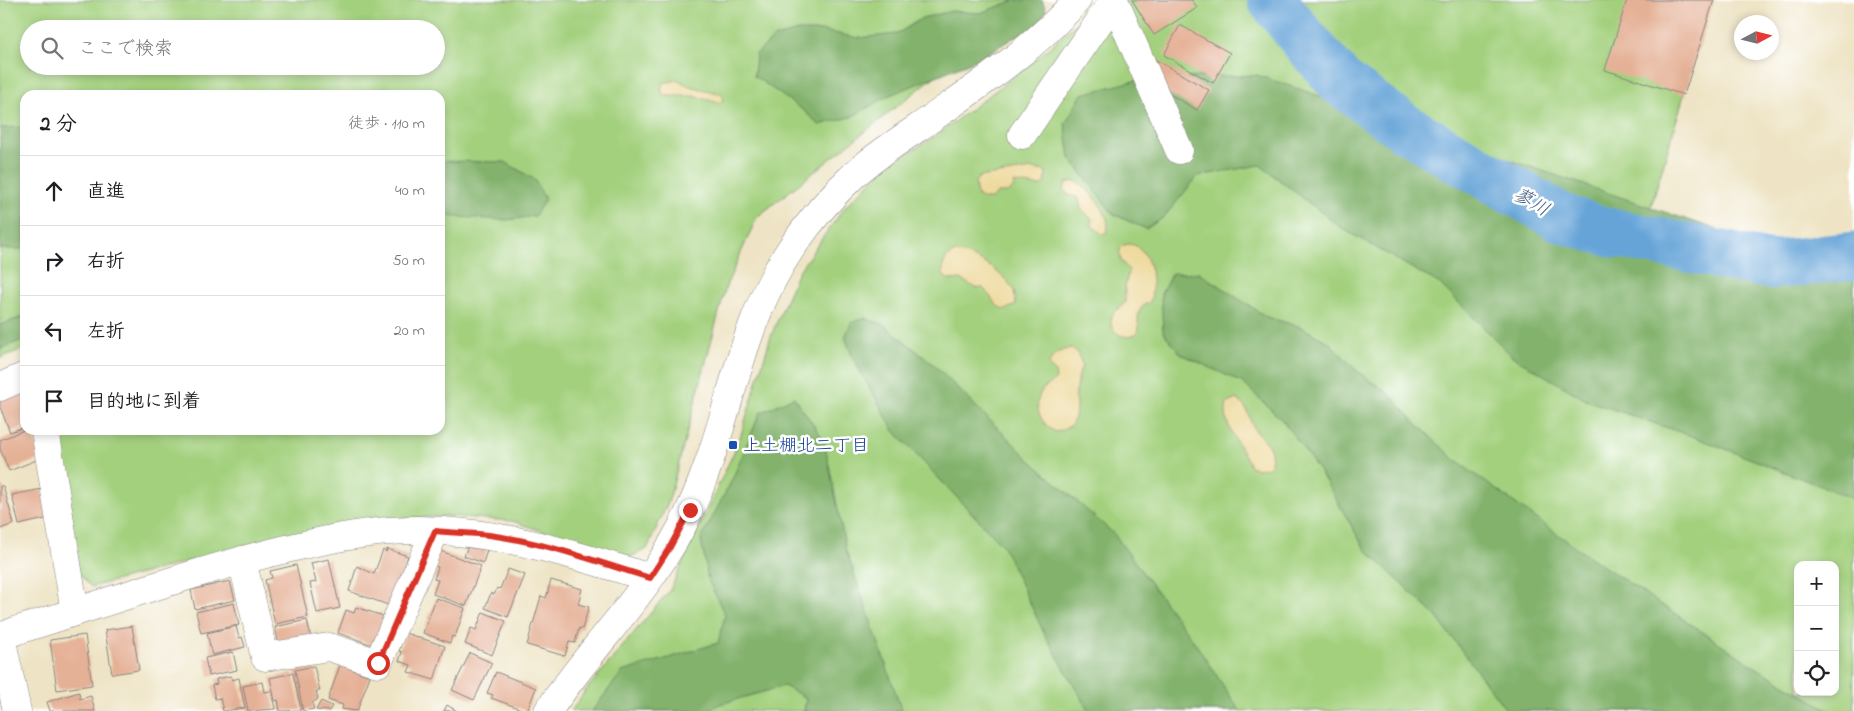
<!DOCTYPE html>
<html lang="ja">
<meta charset="utf-8">
<style>
:root{--surface:#fff;--page:#f6f6f6;--text:#202124;--muted:#757577;--line:#e0e0e0}
body{margin:0;font-family:"Indie Flower","Klee One",sans-serif;background:var(--page);color:var(--text)}
.controls{position:absolute;right:15px;bottom:15px;display:grid;overflow:hidden;border-radius:10px;box-shadow:0 2px 8px #0003}
.controls button{width:45px;height:45px;display:grid;place-items:center;padding:0;border:0;border-bottom:1px solid var(--line);background:var(--surface);color:var(--text);font:25px sans-serif}
.compass{position:absolute;left:1734px;top:15px;width:45px;height:45px;border-radius:50%;background:var(--surface);box-shadow:0 2px 8px #0003;rotate:83deg}
.stop{position:absolute;width:15px;height:15px;margin:-11px;border:4px solid #d93025;border-radius:50%;background:#fff}
.stop.end{background:#d93025;border-color:#fff;box-shadow:0 1px 5px #0008}
.list{margin:0;padding:0;list-style:none}
h2{display:flex;justify-content:space-between;align-items:center;height:65px;margin:0;padding:0 20px;font-size:21px}
h2 small{font-size:16px;font-weight:400;color:var(--muted)}
.list li{display:grid;grid-template-columns:32px 1fr auto;gap:15px;align-items:center;box-sizing:border-box;height:70px;padding:0 20px;border-top:1px solid var(--line)}
.list b{display:block;font-size:19px;white-space:nowrap}
.list em{font-size:16px;font-style:normal;color:var(--muted)}
.icon{flex:none;width:28px;height:28px;fill:none;stroke:currentColor;stroke-width:2;stroke-linecap:round;stroke-linejoin:round}
.map{position:relative;flex:none;width:1854px;height:711px;overflow:hidden}
.search{position:absolute;background:var(--surface);box-shadow:0 2px 8px #0003;left:20px;top:20px;width:425px;height:55px;display:flex;align-items:center;gap:12px;box-sizing:border-box;padding:0 18px;border-radius:28px;color:var(--muted);font-size:19px}
.panel{position:absolute;background:var(--surface);box-shadow:0 2px 8px #0003;left:20px;top:90px;width:425px;height:345px;border-radius:15px}
.map>svg:first-child{display:block}
.green{fill:#a3d07d;stroke:#62795c;fill-rule:evenodd}
.forest{fill:#82b26c;stroke:#526a54}
.sand{fill:#eeda9e;stroke:#887e6c}
.lines{fill:none;stroke-linecap:round;stroke-linejoin:round}
.river{stroke:#66a4d8;stroke-width:49}
.building{fill:#e5b196}
.minor-casing{stroke:#888380;stroke-width:29}
.minor{stroke:#fff;stroke-width:28}
.route{stroke:#d93025;stroke-width:6}
.transit-dot{fill:#1a4fb4;stroke:#fff;stroke-width:2}
.labels{text-anchor:middle;stroke-width:5;stroke-linejoin:round;paint-order:stroke}
.transit-label{font-size:18px;fill:#164399;stroke:#fff;text-anchor:start}
.water-label{font-size:19px;font-style:italic;fill:#415c82;stroke:#fff}
</style>
<div class="map">
<svg width="1854" height="711" viewBox="0 0 1854 711">
<rect width="100%" height="100%" fill="#fff"/>
<filter id="ink" filterUnits="userSpaceOnUse"><feTurbulence type="fractalNoise" baseFrequency=".02" numOctaves="2"/><feDisplacementMap in="SourceGraphic" scale="10" xChannelSelector="R" yChannelSelector="G"/><feConvolveMatrix kernelMatrix="1 2 1 2 8 2 1 2 1" color-interpolation-filters="sRGB"/></filter>
<filter id="wash" filterUnits="userSpaceOnUse"><feTurbulence type="fractalNoise" baseFrequency=".0096" numOctaves="4" result="noise"/><feDisplacementMap in="SourceGraphic" scale="20" xChannelSelector="R" yChannelSelector="G"/><feGaussianBlur stdDeviation="1.12" result="paint"/><feColorMatrix in="noise" values="0 0 0 0 0 0 0 0 0 0 0 0 0 0 0 0 0 1.4 0 .05"/><feComposite in="paint" operator="in"/></filter>
<g filter="url(#wash)">
<rect width="100%" height="100%" fill="#eee4c5"/>
<!-- green -->
<g class="green">
<path d="M0,0H1029L997,43L934,77L757,217L726,286L669,500L647,549L626,559L512,521L448,516L384,520L263,542L91,587L77,571L59,430H440V95H25V348L0,358ZM29,29H436V66H29Z"/>
<path d="M1103,0H1712L1636,257L1854,268V711H571L586,690L670,590L739,441L771,336L798,272L845,207L886,166L937,135L1034,61ZM1798,565H1835V692H1798Z"/>
</g>
<!-- forest -->
<g class="forest">
<path d="M1016,0H1042L1046,10L1040,28L1013,38L980,58L890,95L851,117L819,125L803,110L754,76L756,54L775,37L798,31H824L858,38L897,34L922,18L952,11L980,13Z"/>
<path d="M1257,75L1748,240L1854,255V499L1700,439L1586,400L1512,356L1440,284L1343,229L1260,165L1198,176L1164,217L1146,229L1113,214L1070,158L1065,124L1082,94L1142,79Z"/>
<path d="M25,127V249H0V128Z"/>
<path d="M440,161L505,162L534,179L545,199L535,216L507,220L440,216Z"/>
<path d="M1172,273H1199L1267,317L1301,327L1330,343L1356,370L1388,393L1416,423L1455,460L1588,556L1760,670L1831,711H1507L1435,615L1365,549L1320,472L1283,421L1243,383L1181,354L1163,332L1161,294Z"/>
<path d="M25,316V339L0,349V325Z"/>
<path d="M863,318L883,324L934,365L1030,460L1114,534L1195,643L1240,711H1089L1044,633L1003,546L894,431L853,358L845,337L851,323Z"/>
<path d="M794,397L824,440L846,550L902,711H804L806,698L784,686L720,704L707,711H592L622,672L718,643L725,615L708,580L701,539L732,480L760,413Z"/>
</g>
<!-- sand -->
<g class="sand">
<path d="M678,80L689,86L722,94L723,99L720,103L693,96H664L661,89L663,83Z"/>
<path d="M1032,169L1046,171L1045,183L1039,186L1014,183L1013,188L1008,193H998L991,199H983L977,195L975,182L979,177Z"/>
<path d="M1075,181C1089,187 1115,218 1106,233L1102,234L1092,226V219L1081,209L1079,198L1068,195L1064,189L1066,183Z"/>
<path d="M1128,244C1151,244 1156,285 1150,302C1135,308 1138,317 1139,331C1125,346 1104,328 1113,314C1115,310 1122,306 1125,303V288L1129,270C1122,262 1117,258 1121,246Z"/>
<path d="M955,252C978,256 1000,270 1014,290L1016,305L1004,310C993,305 992,296 983,288H975L961,279L949,280L943,275C942,263 944,258 955,252Z"/>
<path d="M1071,348L1078,353L1082,365C1080,373 1077,380 1076,388C1074,408 1083,425 1056,432C1042,426 1032,407 1041,392C1044,386 1052,384 1056,379L1055,372L1049,367C1050,354 1059,351 1071,348Z"/>
<path d="M1237,399C1251,412 1246,412 1253,426C1260,441 1277,444 1270,467L1258,469L1250,466C1242,445 1221,427 1227,403Z"/>
</g>
<g class="lines">
<!-- river -->
<path class="river" d="M1272,0L1305,41L1341,82L1405,128L1562,218L1596,229L1771,265L1854,256"/>
</g>
<g id="blocks">
<!-- building -->
<g class="building">
<path d="M1132,0H1192L1197,8L1154,35Z"/>
<path d="M1627,0H1714L1684,95L1605,70Z"/>
<path d="M1180,25L1230,53L1213,83L1164,55Z"/>
<path d="M1149,56L1209,90L1197,110L1149,82Z"/>
<path d="M23,391L25,397V427L10,432L0,407V400Z"/>
<path d="M24,430H30L40,453L39,459L9,471L0,449V440Z"/>
<path d="M0,486H3L14,524L0,529Z"/>
<path d="M42,489L49,518L19,525L12,495Z"/>
<path d="M474,545L487,550L483,563L464,556L468,546Z"/>
<path d="M387,549L408,556L391,606L349,591L357,566L374,574L383,550L386,552Z"/>
<path d="M435,549L481,566L466,606L433,594L438,580L434,579L438,567L430,564Z"/>
<path d="M329,559L340,608L317,613L310,583L316,582L311,563Z"/>
<path d="M296,565L308,617L275,624L265,580L272,578L270,571Z"/>
<path d="M508,569L525,575L508,617L485,608L491,593L494,595L497,588L500,589Z"/>
<path d="M551,580L582,589L578,604L589,607L582,629L579,628L575,643L569,642L565,656L527,645L541,596L546,598Z"/>
<path d="M230,581L235,600L195,609L191,590Z"/>
<path d="M436,598L465,608L455,637L452,636L450,643L423,633Z"/>
<path d="M234,603L239,625L201,633L196,612Z"/>
<path d="M356,607L389,618L379,647L338,633L346,610L354,613Z"/>
<path d="M483,612L506,621L492,655L465,644L471,628L476,630Z"/>
<path d="M307,620L312,642L280,649L275,627Z"/>
<path d="M132,626L139,670L112,674L105,630Z"/>
<path d="M236,626L239,638L242,637L245,647L212,655L207,633Z"/>
<path d="M405,633L445,646L434,680L408,672L411,665L399,661L402,652L399,651Z"/>
<path d="M85,635L92,685L57,690L50,640Z"/>
<path d="M233,652L237,670L209,676L205,658Z"/>
<path d="M470,653L492,663L474,700L452,690Z"/>
<path d="M340,665L370,676L357,711L342,709L343,705L328,700Z"/>
<path d="M314,666L320,691H316L318,699L312,703L314,709L303,711L295,670Z"/>
<path d="M496,672L536,688L527,711L491,698L493,695L487,693Z"/>
<path d="M293,673L301,710L280,711L278,700L275,701L270,678Z"/>
<path d="M231,676L232,680L239,678L245,708L223,711L220,698L215,699L212,685L217,684L216,679Z"/>
<path d="M262,682L264,692L271,691L275,709L248,711L243,686Z"/>
<path d="M79,692L80,699L91,696L95,711H50L47,702Z"/>
<path d="M321,701L332,706L329,711L316,710Z"/>
<path d="M447,705L457,711H444Z"/>
</g>
</g>
</g>
<g filter="url(#ink)">
<use href="#blocks" fill-opacity="0" stroke="#888380" stroke-width="1"/>
<g class="lines">
<!-- minor casing -->
<g class="minor-casing">
<g id="minor">
<path d="M1114,0L1179,150"/>
<path d="M1022,135L1114,0"/>
<path d="M0,387L25,376"/>
<path d="M45,430L75,612"/>
<path d="M242,560L265,657L329,647L378,663L435,531"/>
<path d="M0,637L18,630C106,603 192,572 282,550C325,540 369,530 413,530C494,529 573,554 650,578"/>
<path d="M1,637L17,711"/>
<path d="M548,711C594,643 656,585 690,510C730,424 738,325 792,247C810,221 832,195 855,174C876,155 901,139 925,123C979,85 1034,49 1077,0"/>
</g>
</g>
<!-- minor -->
<use href="#minor" class="minor"/>
</g>
</g>
<g class="lines" filter="url(#ink)">
<!-- route -->
<path class="route" d="M378,663L435,531C453,533 471,533 489,535C544,542 597,562 650,578L670,547L690,510"/>
</g>
<!-- markers -->
<rect class="transit-dot" x="728" y="440" width="10" height="10" rx="2.5"/>
<g class="labels">
<!-- transit labels -->
<g class="transit-label">
<text x="743" y="451">上土棚北二丁目</text>
</g>
<!-- water labels -->
<g class="water-label">
<text transform="translate(1532 201) rotate(30)" y="7">蓼川</text>
</g>
</g>
</svg>
<div class="controls">
<button>+</button>
<button>−</button>
<button><svg class="icon" aria-label="locate" viewBox="0 0 24 24"><circle cx="12" cy="12" r="6"/><path d="M12 2v4M12 18v4M2 12h4M18 12h4"/></svg></button>
</div>
<svg class="compass" viewBox="-18 -18 36 36"><path d="M0-13l5 13h-10z" fill="#e53935"/><path d="M0 13l5-13h-10z" fill="#757577"/></svg>
<div class="stop" style="left:378px;top:663px"></div>
<div class="stop end" style="left:690px;top:510px"></div>
<div class="search"><svg class="icon" aria-label="search" viewBox="0 0 24 24"><circle cx="10" cy="10" r="6"/><path d="M15 15l6 6"/></svg>ここで検索</div>
<section class="panel">
<h2>2 分<small>徒歩 · 110 m</small></h2>
<ul class="list">
<li><svg class="icon" aria-label="ahead" viewBox="0 0 24 24"><path d="M12 20V5M6 11l6-6 6 6"/></svg><div><b>直進</b></div><em>40 m</em></li>
<li><svg class="icon" aria-label="right" viewBox="0 0 24 24"><path d="M7 20v-9h11M14 6l5 5-5 5"/></svg><div><b>右折</b></div><em>50 m</em></li>
<li><svg class="icon" aria-label="left" viewBox="0 0 24 24"><path d="M17 20v-9H6M10 6l-5 5 5 5"/></svg><div><b>左折</b></div><em>20 m</em></li>
<li><svg class="icon" aria-label="arrive" viewBox="0 0 24 24"><path d="M6 21V4h12l-3 4 3 4H6"/></svg><div><b>目的地に到着</b></div></li>
</ul>
</section>
</div>
